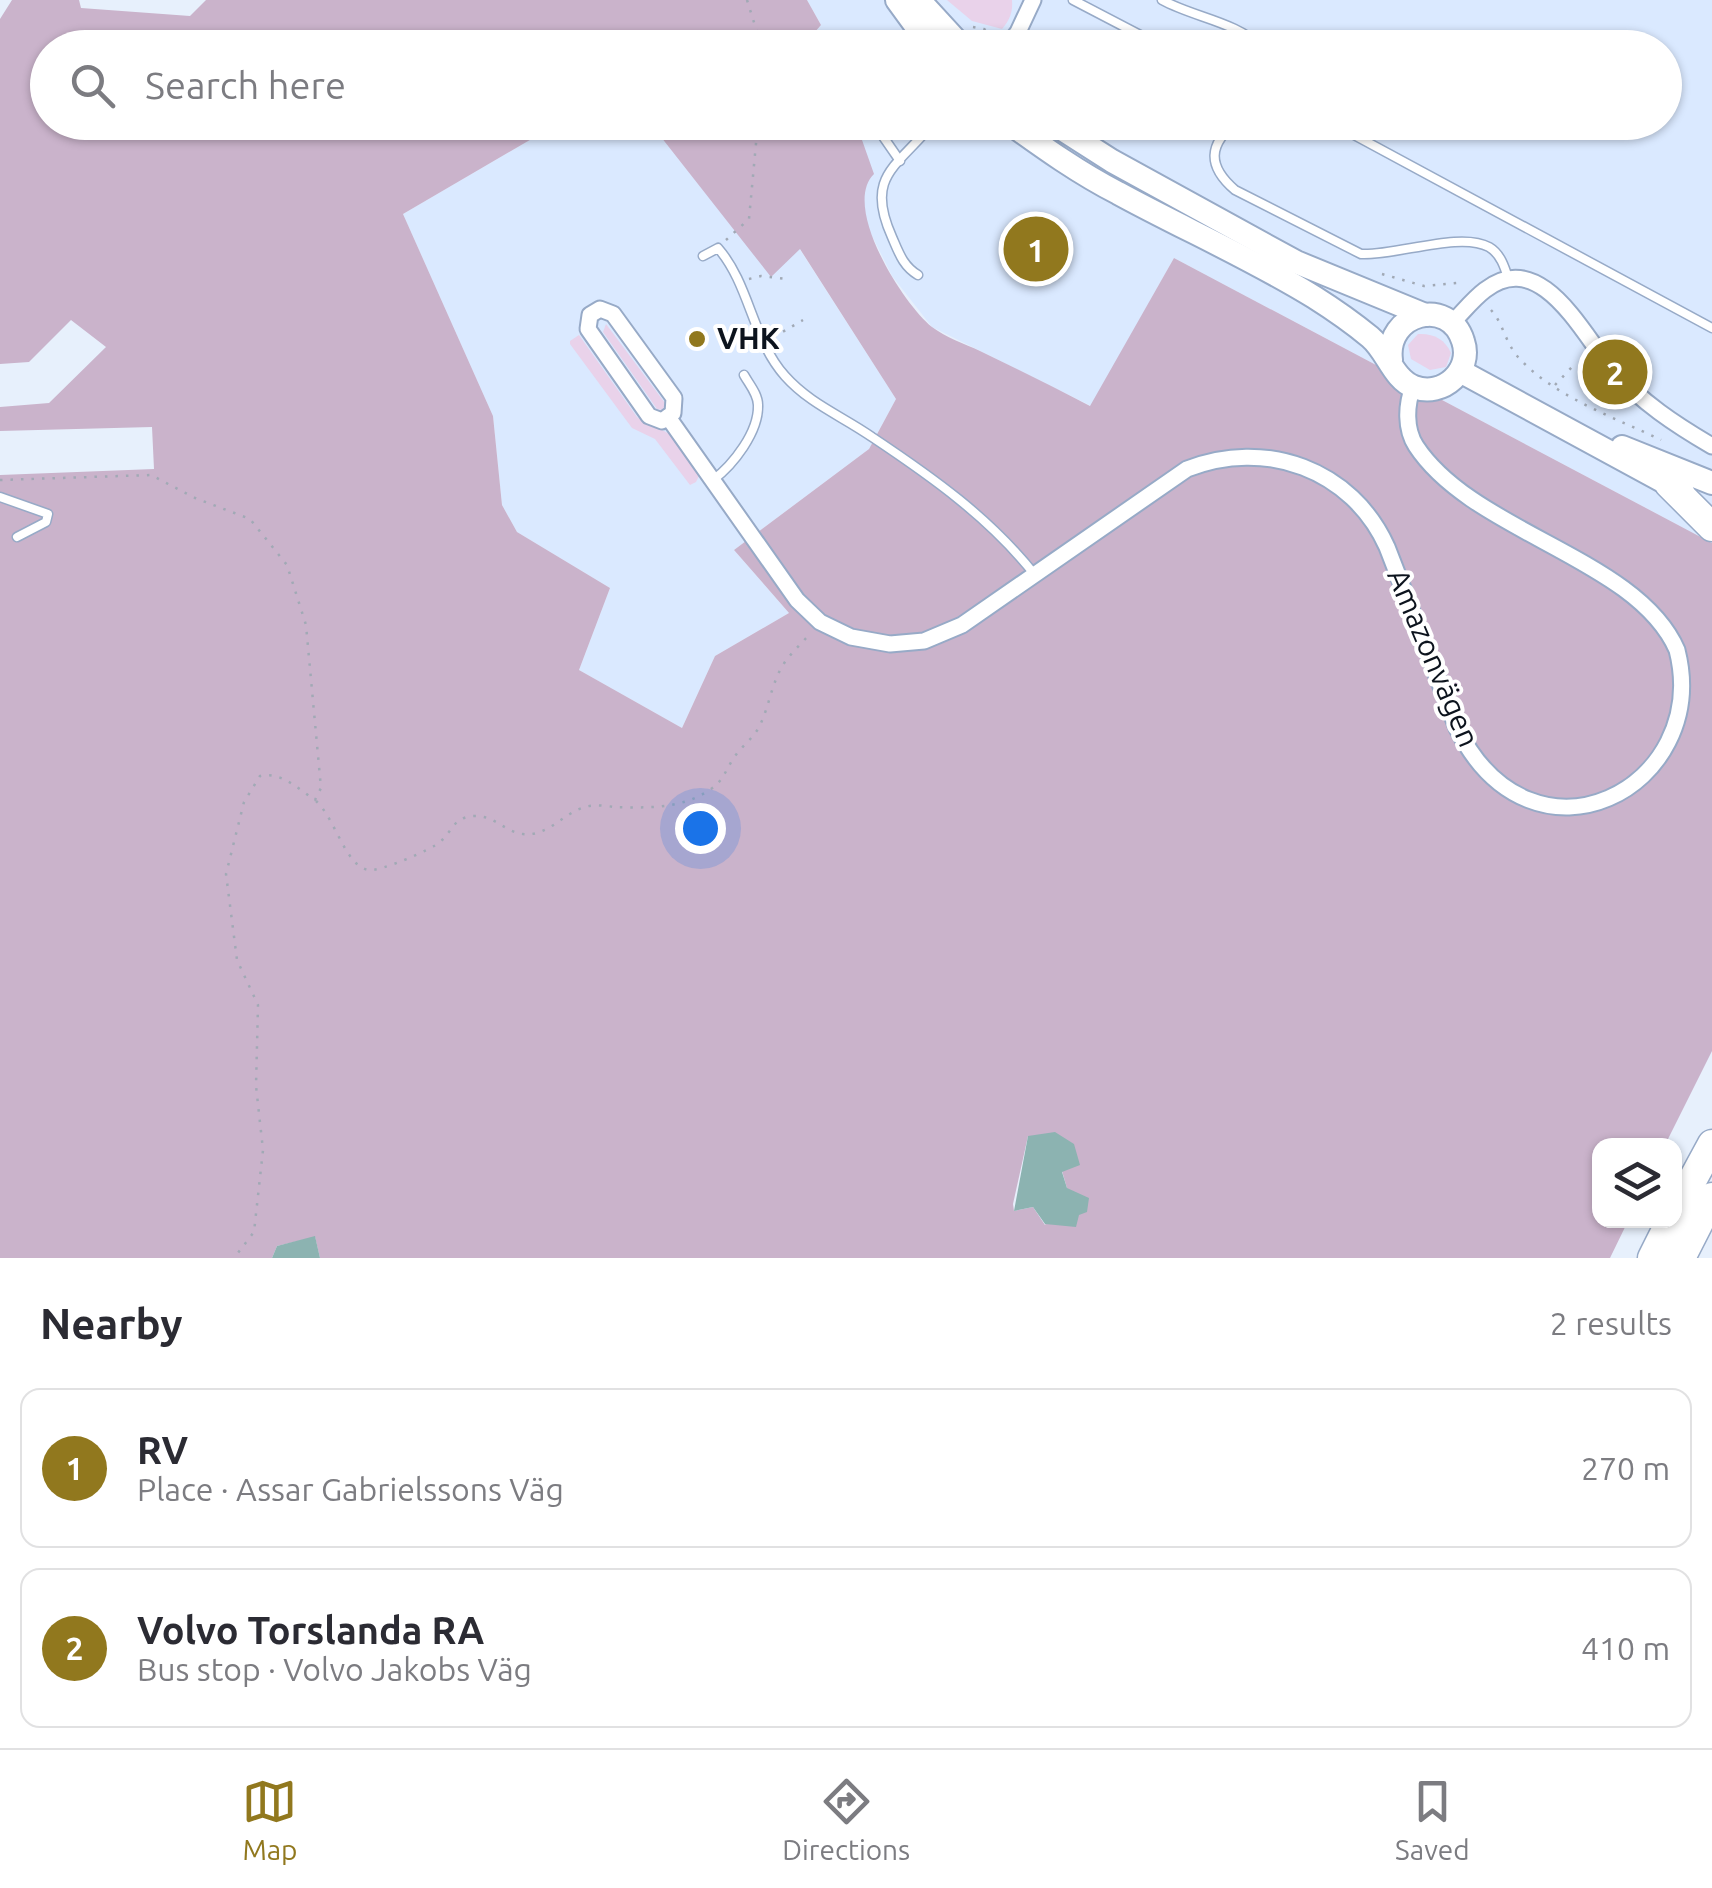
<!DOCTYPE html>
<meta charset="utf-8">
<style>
:root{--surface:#fff;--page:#f2f2f3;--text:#2b2b33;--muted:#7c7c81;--line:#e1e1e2;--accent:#91781e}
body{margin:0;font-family:Ubuntu,sans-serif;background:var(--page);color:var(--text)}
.controls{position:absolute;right:30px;bottom:30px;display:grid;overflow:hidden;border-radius:20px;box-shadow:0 2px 8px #0004}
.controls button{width:90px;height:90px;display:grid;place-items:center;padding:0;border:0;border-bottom:2px solid var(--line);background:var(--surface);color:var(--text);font:50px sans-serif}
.you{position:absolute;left:700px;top:828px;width:35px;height:35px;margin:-25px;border:8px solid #fff;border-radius:50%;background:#1a73e8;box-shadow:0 0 0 15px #1a73e833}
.badge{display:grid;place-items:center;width:65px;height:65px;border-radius:50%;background:var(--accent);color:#fff;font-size:32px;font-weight:700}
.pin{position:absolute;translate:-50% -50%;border:5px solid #fff;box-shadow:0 2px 10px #0006}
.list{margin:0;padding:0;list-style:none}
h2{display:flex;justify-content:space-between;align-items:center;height:130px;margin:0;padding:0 40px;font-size:42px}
h2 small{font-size:32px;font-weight:400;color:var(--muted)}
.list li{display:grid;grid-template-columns:65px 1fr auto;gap:30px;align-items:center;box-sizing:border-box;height:160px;margin:0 20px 20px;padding:0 20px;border:2px solid var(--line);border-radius:20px}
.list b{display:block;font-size:38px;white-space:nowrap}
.list p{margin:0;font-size:32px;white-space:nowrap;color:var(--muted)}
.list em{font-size:32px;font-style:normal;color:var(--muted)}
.icon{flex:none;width:55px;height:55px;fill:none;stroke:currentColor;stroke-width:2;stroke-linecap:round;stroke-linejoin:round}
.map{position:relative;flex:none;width:1712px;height:1258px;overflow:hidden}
.search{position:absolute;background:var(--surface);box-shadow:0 2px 8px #0004;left:30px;right:30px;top:30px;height:110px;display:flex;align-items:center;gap:25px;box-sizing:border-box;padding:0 35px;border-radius:55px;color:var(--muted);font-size:38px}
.sheet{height:490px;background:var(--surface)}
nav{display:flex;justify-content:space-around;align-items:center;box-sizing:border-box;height:140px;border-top:2px solid var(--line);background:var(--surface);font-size:28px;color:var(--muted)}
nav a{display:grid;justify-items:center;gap:5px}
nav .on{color:var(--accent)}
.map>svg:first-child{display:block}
.built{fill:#dae9ff}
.green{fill:#e9d2ea}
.forest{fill:#cab3cb;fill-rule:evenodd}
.water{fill:#8cb3b1}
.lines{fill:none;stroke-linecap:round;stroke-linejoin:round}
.lane-casing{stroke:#97aac7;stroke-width:11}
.street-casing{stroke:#97aac7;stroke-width:19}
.secondary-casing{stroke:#97aac7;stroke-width:26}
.highway-casing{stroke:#97aac7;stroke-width:31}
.path{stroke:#a1a9b5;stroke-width:2.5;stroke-dasharray:2.5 8;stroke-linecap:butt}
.lane{stroke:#fff;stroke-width:8}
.street{stroke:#fff;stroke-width:15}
.secondary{stroke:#fff;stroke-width:22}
.highway{stroke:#fff;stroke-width:28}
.poi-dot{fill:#91781e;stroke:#fff;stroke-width:4}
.labels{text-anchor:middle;stroke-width:8;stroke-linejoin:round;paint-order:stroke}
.poi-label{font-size:30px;font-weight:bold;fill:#0c131d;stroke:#fff;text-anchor:start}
.street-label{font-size:30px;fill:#0c131d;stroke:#fff}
</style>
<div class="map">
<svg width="1712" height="1258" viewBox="0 0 1712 1258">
<rect width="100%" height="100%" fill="#e7f0fc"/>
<!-- built -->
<g class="built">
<path d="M807,0H1712V543L1174,258L1091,406L932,327L892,276L868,228L863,201L866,182L859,127L856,123L1664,122V48H802L821,25Z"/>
<path d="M559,123H650L771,276L799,248L896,399L869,449L734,550L789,613L715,656L682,728L579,670L610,588L517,532L502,505L493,416L403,214Z"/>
</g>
<!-- green -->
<g class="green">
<path d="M947,0H1012C1013,11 1010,20 1002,29L972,21Z"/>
<path d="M606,324L665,403L663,410L657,409L603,332Z"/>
<path d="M1418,334C1433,333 1445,339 1451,353L1446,367L1430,370L1411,359L1408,345Z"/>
<path d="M579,335L637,417C648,428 664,427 674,438L700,474L696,482L690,485L655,439L632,428L570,344V341Z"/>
</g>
<!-- forest -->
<path class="forest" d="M12,0H79L81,8L190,16L206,0H807L821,25L802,47L48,48V122L559,123L403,214L493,416L502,505L517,532L610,588L579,670L682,728L715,656L789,613L734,550L869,449L896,399L800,249L771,277L650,123H856L874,174C841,206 903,304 932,327C945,337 965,344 980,351C1017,369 1054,387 1090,406L1174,258L1712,543V1051L1665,1145L1600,1146V1220L1628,1221L1610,1258H320L315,1237L277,1246L272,1258H0V475L154,469L152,427L0,431V407L49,403L106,347L71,320L29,362L0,364V19ZM1028,1136L1062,1171L1067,1188L1045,1225L1033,1207L1014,1211L1013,1204Z"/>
<!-- water -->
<g class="water">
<path d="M1055,1132L1074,1144L1080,1165L1062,1172L1067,1188L1089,1198L1087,1212L1079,1215L1076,1227L1045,1224L1033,1207L1014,1211L1028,1136Z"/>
<path d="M315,1236L320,1258H272L277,1246Z"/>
</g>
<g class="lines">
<!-- lane casing -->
<g class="lane-casing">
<g id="lane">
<path d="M1073,0L1165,48"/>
<path d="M1162,0C1195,18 1235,21 1263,48"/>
<path d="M873,122L900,161"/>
<path d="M1237,122C1208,144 1207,166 1235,190L1361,254C1396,256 1460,231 1489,247C1501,254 1505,268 1509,281"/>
<path d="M1330,122L1712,328"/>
<path d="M703,256L718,248C750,285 752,339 785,376C810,404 842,416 872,437C932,477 990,518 1035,575"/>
<path d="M918,275C903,266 899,253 892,237C864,175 898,167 934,122"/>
<path d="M713,480C733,465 759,432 758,405C758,394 749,384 744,375"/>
<path d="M0,497L48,514L46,522L17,537"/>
</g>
</g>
<!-- street casing -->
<g class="street-casing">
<g id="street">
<path d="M1006,48L1018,32L1033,0"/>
<path d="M600,309L613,314L674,398L673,413L662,421L649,416L588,329L590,315Z"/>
<path d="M1452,323C1463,312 1473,299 1485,290C1542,246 1584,338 1613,370C1641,402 1676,425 1712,446"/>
<path d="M668,417L797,600L820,622L851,637L890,644L924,641L962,625L1187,469C1265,438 1352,469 1387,547L1457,728C1533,881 1712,788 1677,650C1637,558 1473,533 1416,446C1405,429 1406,405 1413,387"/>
</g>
</g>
<!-- secondary casing -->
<g class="secondary-casing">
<g id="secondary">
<path d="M897,0L932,48"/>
<path d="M919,0L963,48"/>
<path d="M1008,122C1044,148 1079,173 1118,193C1182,228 1251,258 1314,297C1333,309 1353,323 1370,337C1387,351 1393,379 1414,387C1443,398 1473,370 1463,341C1449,296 1385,313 1391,360"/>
<path d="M1051,122L1112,161L1296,262L1425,315"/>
<path d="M1460,371L1683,492"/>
<path d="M1622,447L1712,483"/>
</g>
</g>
<!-- highway casing -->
<g class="highway-casing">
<g id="highway">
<path d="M1669,484L1712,527"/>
<path d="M1674,1214L1712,1144"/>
<path d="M1652,1258L1671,1220"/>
<path d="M1681,1258L1712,1197"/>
</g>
</g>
<!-- path -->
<g class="path">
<path d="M747,0L762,48"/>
<path d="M973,27L984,29L993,35"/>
<path d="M726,240L749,219L758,122"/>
<path d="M1382,274L1424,286L1457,283L1461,286"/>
<path d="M749,279L761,276L787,279"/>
<path d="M1491,310C1503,323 1505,342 1518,357C1554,397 1614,417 1661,440"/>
<path d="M774,337L803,320"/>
<path d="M1555,385L1572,367L1580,370"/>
<path d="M0,480L151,475L195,498L250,519L287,565L306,625L321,788L315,800C298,789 281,771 260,776L244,802L226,874L237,960L258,1005L256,1086L263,1150L254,1232L234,1258"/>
<path d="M316,801C336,819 346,869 370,870C381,871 431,850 440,842C453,831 453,817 474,816C494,815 505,832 523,834C548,837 563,813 585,807C594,804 606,806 615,807C648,808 683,809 711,789C723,781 726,770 733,759C740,748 751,740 758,729C769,709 771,684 783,665C790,654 800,645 808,636"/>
</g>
<!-- lane -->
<use href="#lane" class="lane"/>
<!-- street -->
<use href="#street" class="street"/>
<!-- secondary -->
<use href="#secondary" class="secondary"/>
<!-- highway -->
<use href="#highway" class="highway"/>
</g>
<!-- markers -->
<circle class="poi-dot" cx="697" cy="339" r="10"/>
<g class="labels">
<!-- poi labels -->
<g class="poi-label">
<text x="717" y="349">VHK</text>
</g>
<!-- street labels -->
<g class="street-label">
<text transform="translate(1433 658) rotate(67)" y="10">Amazonvägen</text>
</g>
</g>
</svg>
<div class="controls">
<button><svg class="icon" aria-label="layers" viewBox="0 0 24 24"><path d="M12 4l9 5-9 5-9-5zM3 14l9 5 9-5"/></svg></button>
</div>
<div class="you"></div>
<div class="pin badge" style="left:1036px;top:249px">1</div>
<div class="pin badge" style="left:1615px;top:372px">2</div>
<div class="search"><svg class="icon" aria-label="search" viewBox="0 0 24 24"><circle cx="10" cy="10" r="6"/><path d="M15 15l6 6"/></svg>Search here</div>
</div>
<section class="sheet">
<h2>Nearby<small>2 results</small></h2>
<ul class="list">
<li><span class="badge">1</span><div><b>RV</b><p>Place · Assar Gabrielssons Väg</p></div><em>270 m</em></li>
<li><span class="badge">2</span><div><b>Volvo Torslanda RA</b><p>Bus stop · Volvo Jakobs Väg</p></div><em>410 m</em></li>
</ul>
</section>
<nav>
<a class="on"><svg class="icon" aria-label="map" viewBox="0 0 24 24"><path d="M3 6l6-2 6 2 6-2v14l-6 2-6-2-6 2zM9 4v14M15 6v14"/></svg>Map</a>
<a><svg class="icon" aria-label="directions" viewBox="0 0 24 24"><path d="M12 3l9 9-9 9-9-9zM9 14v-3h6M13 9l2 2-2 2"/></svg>Directions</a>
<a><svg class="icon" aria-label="saved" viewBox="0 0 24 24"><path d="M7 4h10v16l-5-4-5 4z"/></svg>Saved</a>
</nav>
